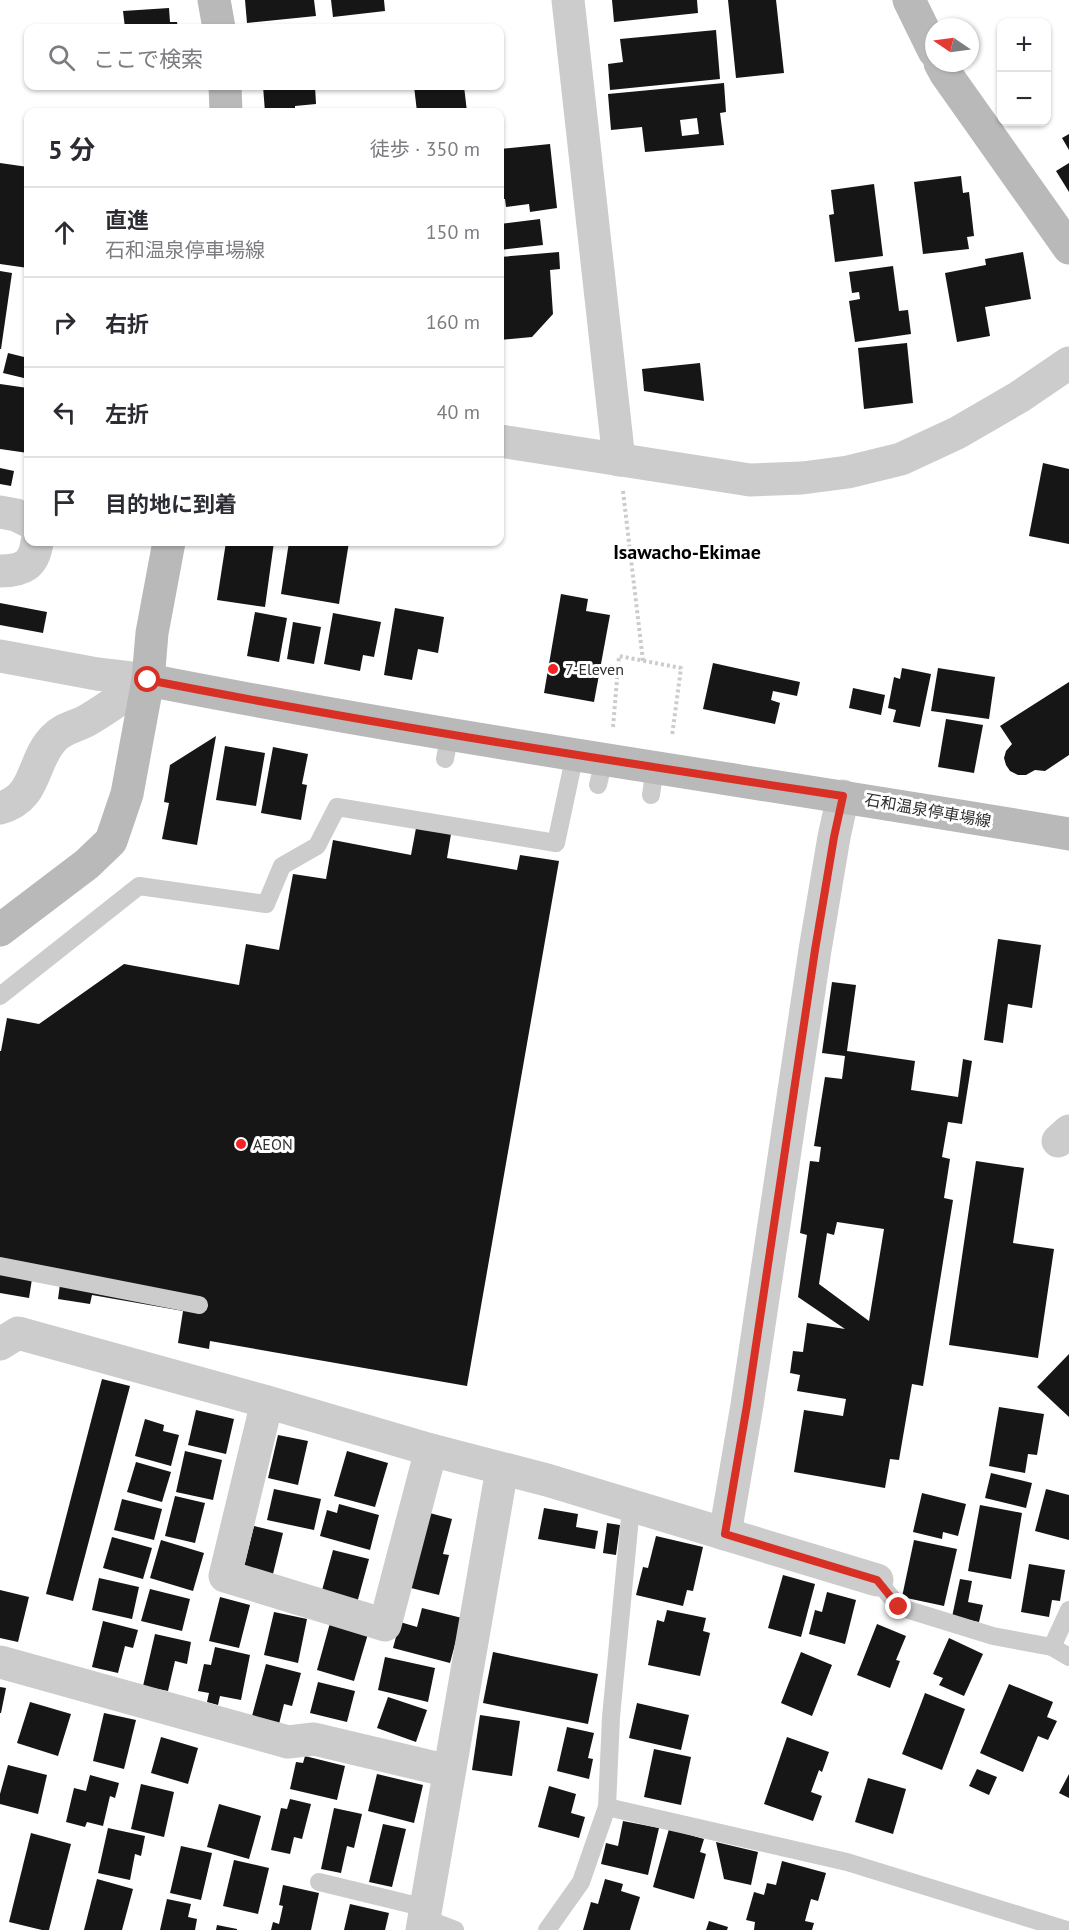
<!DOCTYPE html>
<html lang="ja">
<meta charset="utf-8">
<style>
:root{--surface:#fff;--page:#f2f2f3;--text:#2b2b33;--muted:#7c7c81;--line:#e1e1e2}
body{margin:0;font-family:"PT Sans","Noto Sans JP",sans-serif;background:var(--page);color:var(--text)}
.controls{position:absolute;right:18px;top:18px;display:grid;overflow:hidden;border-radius:12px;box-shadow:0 2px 4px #0004}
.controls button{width:54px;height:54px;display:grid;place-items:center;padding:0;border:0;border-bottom:2px solid var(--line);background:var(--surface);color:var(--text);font:30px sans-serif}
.compass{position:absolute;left:925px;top:18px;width:54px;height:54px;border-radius:50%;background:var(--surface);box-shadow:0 2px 4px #0004;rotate:283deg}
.stop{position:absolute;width:18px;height:18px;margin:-14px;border:4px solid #d93025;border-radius:50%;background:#fff}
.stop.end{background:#d93025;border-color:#fff;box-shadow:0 2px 6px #0008}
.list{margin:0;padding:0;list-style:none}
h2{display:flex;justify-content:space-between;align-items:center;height:78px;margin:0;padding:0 24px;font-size:26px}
h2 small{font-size:20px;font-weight:400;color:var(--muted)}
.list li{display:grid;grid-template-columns:39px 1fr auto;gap:18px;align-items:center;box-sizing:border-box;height:90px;padding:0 24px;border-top:2px solid var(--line)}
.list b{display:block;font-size:22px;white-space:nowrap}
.list p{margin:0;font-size:20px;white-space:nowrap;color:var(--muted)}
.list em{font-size:20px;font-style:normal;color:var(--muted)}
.icon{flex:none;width:33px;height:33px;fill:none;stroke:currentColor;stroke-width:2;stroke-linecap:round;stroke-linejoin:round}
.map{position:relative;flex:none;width:1069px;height:1930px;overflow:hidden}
.search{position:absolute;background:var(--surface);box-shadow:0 2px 4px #0004;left:24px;top:24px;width:480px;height:66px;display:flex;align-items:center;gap:15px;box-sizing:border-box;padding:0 21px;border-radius:12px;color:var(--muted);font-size:22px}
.panel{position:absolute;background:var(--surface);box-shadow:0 2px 4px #0004;left:24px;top:108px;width:480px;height:438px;border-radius:12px}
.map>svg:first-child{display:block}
.building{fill:#161616;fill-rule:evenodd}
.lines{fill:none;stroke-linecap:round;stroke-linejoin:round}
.path{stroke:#ccc;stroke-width:4;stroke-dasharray:3 3;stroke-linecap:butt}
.lane{stroke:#ccc;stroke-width:18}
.street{stroke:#ccc;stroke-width:33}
.secondary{stroke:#b9b9b9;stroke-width:33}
.route{stroke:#d93025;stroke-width:8}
.poi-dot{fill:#f62025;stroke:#fff;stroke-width:2}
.labels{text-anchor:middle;stroke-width:6;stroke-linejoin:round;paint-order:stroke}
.poi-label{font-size:16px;fill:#2f2f2f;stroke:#fff;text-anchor:start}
.street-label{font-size:16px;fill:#2f2f2f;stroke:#fff}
.quarter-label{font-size:20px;font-weight:bold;fill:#000;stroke:#fff}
</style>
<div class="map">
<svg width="1069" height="1930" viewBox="0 0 1069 1930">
<rect width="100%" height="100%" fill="#fff"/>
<!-- building -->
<g class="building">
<path d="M245,0H314L316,16L247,23Z"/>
<path d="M331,0H384L385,11L333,17Z"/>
<path d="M612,0H697L698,13L614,22Z"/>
<path d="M728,0H776L784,73L736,78Z"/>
<path d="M169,8L170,22H177L178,28H125L123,11Z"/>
<path d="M716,30L720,79L610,90L608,64L623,62L620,39Z"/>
<path d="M724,83L726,112L720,113L724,145L645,152L642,127L611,130L608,94ZM697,118L699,134L682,136L680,120Z"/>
<path d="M263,86H315L316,104L295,106V112H265Z"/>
<path d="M414,86H464L467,112H417Z"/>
<path d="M1069,134V150L1062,138Z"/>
<path d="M550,144L557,208L530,212L529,204L506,207L505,199H500V149Z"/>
<path d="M0,163L28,167V268L0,264Z"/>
<path d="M1069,163V192L1056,171Z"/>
<path d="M961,176L963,193L969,192L974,236L967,237L969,249L923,254L914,182Z"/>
<path d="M874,184L883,256L835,262L829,215L834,214L831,190Z"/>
<path d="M540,219L543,245L500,250V224Z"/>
<path d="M559,252L560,269L550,270L553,314L532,337L500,340V257Z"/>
<path d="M1023,252L1031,299L985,307L990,336L957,342L945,273L986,265L985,259Z"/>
<path d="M893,266L899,311L908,310L911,334L855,342L849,301L860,299L859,292L852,293L849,272Z"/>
<path d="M0,271L12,273L1,349H0Z"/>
<path d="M907,343L913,403L864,409L858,348Z"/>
<path d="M8,353L28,358V379L3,373Z"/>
<path d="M700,363L704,401L644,391L642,369Z"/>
<path d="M0,384L28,388V453L0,449Z"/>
<path d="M1043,463L1069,469V544L1029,536Z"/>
<path d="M0,468L14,471L11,486L0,484Z"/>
<path d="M226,542H274L265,607L217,600Z"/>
<path d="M289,542H349L339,604L281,594Z"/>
<path d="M561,594L588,599L586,611L610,615L594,702L544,693Z"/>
<path d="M0,603L47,612L43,633L0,625Z"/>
<path d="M395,608L444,617L438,653L418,649L412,680L384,675Z"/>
<path d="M255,612L287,618L279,662L247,656Z"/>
<path d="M333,613L381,622L374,657L363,655L360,671L324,664Z"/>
<path d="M293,622L321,627L314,664L287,659Z"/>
<path d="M713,663L800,682L797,696L773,691L771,700L780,703L775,724L703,709Z"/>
<path d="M902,668L931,674L920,727L893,722L896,710L888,708L894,677L900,679Z"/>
<path d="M938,668L995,677L989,719L931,711Z"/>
<path d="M1069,682V755L1045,771L1035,770L1026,775H1018L1010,771L1006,765L1004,758L1006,751L1012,744L1000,726Z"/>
<path d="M853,688L885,695L881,715L849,708Z"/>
<path d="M946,719L983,725L974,773L938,767Z"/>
<path d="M216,736L197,845L162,839L169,803L164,802L170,765Z"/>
<path d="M225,746L265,753L256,806L216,800Z"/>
<path d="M273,747L308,754L302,784L307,785L301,820L261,813Z"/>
<path d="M416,828L451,834L447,858L517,870L520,855L559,861L467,1386L210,1341L209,1349L178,1343L183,1311L92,1295L90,1304L58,1299L60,1284L32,1279L29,1298L0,1293V1051H1L7,1018L39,1024L124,964L239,985L246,944L279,950L293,874L326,879L333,840L411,855Z"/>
<path d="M998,939L1041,945L1032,1008L1008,1004L1003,1043L984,1040Z"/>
<path d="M832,982L856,985L847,1051L915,1061L911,1090L958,1097L963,1059L972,1061L962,1124L948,1122L942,1157L950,1159L944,1198L953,1200L923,1386L912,1384L899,1460L890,1459L885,1488L794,1472L804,1410L843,1416L846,1399L797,1391L800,1375L790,1373L793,1351L803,1352L807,1323L845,1329L798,1297L807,1235L800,1233L810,1161L819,1162L821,1147L814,1146L825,1077L842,1079L845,1056L822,1053ZM837,1222L884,1229L869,1321L819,1284L827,1233L834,1235Z"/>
<path d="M976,1161L1024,1168L1013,1243L1054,1249L1038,1358L949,1345Z"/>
<path d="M1069,1354V1417L1037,1387Z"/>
<path d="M102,1379L130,1386L73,1601L46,1594Z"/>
<path d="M999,1407L1044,1414L1037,1455L1028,1454L1025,1473L989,1466Z"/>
<path d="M196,1410L234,1419L226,1454L188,1445Z"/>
<path d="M145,1419L164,1425L163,1431L179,1435L171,1466L135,1456Z"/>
<path d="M278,1435L308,1441L298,1485L268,1478Z"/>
<path d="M185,1451L222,1460L213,1500L176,1492Z"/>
<path d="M347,1451L388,1463L375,1507L334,1496Z"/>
<path d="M136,1462L171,1472L162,1502L127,1492Z"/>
<path d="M991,1473L1032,1483L1026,1508L985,1498Z"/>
<path d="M274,1489L321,1499L314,1530L267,1520Z"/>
<path d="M1046,1489L1069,1495V1540L1035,1531Z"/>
<path d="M922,1493L966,1504L958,1536L943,1532L942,1539L913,1532Z"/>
<path d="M175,1496L205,1503L195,1543L165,1536Z"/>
<path d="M122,1499L162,1509L154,1540L114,1530Z"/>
<path d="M339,1504L379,1515L370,1550L320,1536L327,1510L337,1513Z"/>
<path d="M980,1505L1022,1513L1011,1579L968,1571Z"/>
<path d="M544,1508L578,1514L576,1527L598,1531L595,1549L538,1539Z"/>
<path d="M426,1512L452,1519L443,1554L449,1555L439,1595L407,1587Z"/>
<path d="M607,1523L620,1525L616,1555L603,1553Z"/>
<path d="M254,1526L283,1533L272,1578L243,1571Z"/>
<path d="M656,1536L703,1547L693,1591L687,1590L683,1606L636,1595L643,1567L648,1568Z"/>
<path d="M112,1537L152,1548L143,1579L103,1568Z"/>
<path d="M161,1540L204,1553L193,1591L150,1578Z"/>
<path d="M914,1540L957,1549L944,1606L902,1597Z"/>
<path d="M333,1550L369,1559L357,1603L321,1594Z"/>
<path d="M1029,1564L1065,1570L1060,1601L1052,1600L1049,1617L1021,1612Z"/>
<path d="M783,1575L815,1584L801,1637L768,1628Z"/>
<path d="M99,1578L139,1587L132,1619L92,1610Z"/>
<path d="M960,1579L972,1581L968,1602L983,1605L979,1622L952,1617Z"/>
<path d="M150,1589L190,1599L182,1631L141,1621Z"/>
<path d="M0,1590L29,1597L18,1642L0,1638Z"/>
<path d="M827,1592L856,1600L845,1644L809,1634L815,1610L822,1612Z"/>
<path d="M220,1597L250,1605L239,1648L209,1641Z"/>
<path d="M422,1608L462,1618L450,1663L393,1648L400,1622L417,1627Z"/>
<path d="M667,1610L706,1618L703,1631L710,1633L700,1676L648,1665L657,1620L664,1622Z"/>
<path d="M274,1612L307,1619L298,1663L264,1655Z"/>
<path d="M103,1621L138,1630L133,1648L125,1646L118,1673L92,1667Z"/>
<path d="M330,1623L368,1634L354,1681L317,1670Z"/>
<path d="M877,1624L906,1636L896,1660L900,1661L890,1688L857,1675Z"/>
<path d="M155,1634L191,1642L187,1664L175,1661L168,1691L143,1686Z"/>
<path d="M949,1638L983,1654L964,1696L939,1685L943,1678L933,1674Z"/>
<path d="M215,1647L250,1655L241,1700L220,1696L218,1705L207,1702L209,1693L198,1691L204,1664L211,1665Z"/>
<path d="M493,1652L598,1674L588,1724L483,1703Z"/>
<path d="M801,1652L832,1665L812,1716L781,1703Z"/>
<path d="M385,1657L435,1668L428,1702L378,1690Z"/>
<path d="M266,1664L301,1673L292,1706L284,1704L279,1724L252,1716Z"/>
<path d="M318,1682L355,1691L347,1722L310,1713Z"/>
<path d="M1009,1684L1053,1702L1047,1717L1057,1721L1048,1740L1038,1736L1023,1772L980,1753Z"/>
<path d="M0,1687L6,1688L1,1713H0Z"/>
<path d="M925,1693L965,1709L942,1770L902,1754Z"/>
<path d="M388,1697L427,1710L416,1742L377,1728Z"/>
<path d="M30,1702L71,1714L58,1756L17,1743Z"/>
<path d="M637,1703L689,1715L681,1750L629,1738Z"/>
<path d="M104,1713L136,1720L124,1769L93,1761Z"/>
<path d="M480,1715L520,1721L512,1776L472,1770Z"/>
<path d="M567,1727L594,1733L588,1758L593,1759L589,1779L557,1771Z"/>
<path d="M161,1737L198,1748L188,1784L151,1773Z"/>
<path d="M787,1737L829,1752L822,1772L819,1770L811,1792L822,1796L813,1821L764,1804Z"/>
<path d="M654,1749L691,1757L681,1805L644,1797Z"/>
<path d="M305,1756L345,1766L337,1800L290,1789L296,1762L303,1763Z"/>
<path d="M8,1765L47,1775L38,1814L0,1804V1794Z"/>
<path d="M977,1769L997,1777L989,1795L969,1786Z"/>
<path d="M377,1774L423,1785L414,1823L368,1811Z"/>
<path d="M1069,1774V1798L1059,1793Z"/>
<path d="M90,1775L119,1783L115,1798L110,1796L103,1826L87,1822L85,1827L66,1822L74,1788L86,1791Z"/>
<path d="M868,1778L906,1789L893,1834L855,1822Z"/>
<path d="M141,1784L174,1792L164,1837L131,1829Z"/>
<path d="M549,1786L576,1794L571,1813L585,1817L579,1838L538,1827Z"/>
<path d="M290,1799L311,1804L302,1839L294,1837L290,1854L271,1850L281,1808L287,1809Z"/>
<path d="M219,1804L261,1816L249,1859L207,1847Z"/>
<path d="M334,1808L362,1814L354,1848L347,1846L341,1873L321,1869Z"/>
<path d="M623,1821L659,1828L648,1875L601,1864L606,1843L618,1846Z"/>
<path d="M383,1824L406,1829L392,1887L369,1882Z"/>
<path d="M108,1828L145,1836L141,1856L135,1854L130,1880L98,1873Z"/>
<path d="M669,1829L704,1839L700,1852L706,1854L694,1899L653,1887Z"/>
<path d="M31,1833L71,1844L49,1930H42L9,1922Z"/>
<path d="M716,1842L758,1852L751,1885L724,1879Z"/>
<path d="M181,1846L212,1853L201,1900L170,1893Z"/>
<path d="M234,1860L269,1868L258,1914L223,1906Z"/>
<path d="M782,1861L826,1873L818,1901L811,1899L805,1921L814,1923L812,1930H754L755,1922L746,1920L754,1892L764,1895L767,1883L776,1885Z"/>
<path d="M97,1879L133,1889L122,1930H84Z"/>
<path d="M605,1879L623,1884L621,1891L640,1897L630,1930H583L591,1902L598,1904Z"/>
<path d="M283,1885L319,1893L311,1930H271L273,1922L279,1924L283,1906L279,1905Z"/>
<path d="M167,1899L191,1904L188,1917L197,1919L195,1930H160Z"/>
<path d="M350,1904L389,1913L385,1930H344Z"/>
<path d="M709,1921L728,1927L727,1930H706Z"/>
<path d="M217,1925L237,1929V1930H216Z"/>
</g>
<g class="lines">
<!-- path -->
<g class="path">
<path d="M623,491L643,661"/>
<path d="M613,727L619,656L681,668L672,736"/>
</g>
<!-- lane -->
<g class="lane">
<path d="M445,759L450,733"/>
<path d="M598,785L604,759"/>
<path d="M651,795L655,767"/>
<path d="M0,996L139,886L266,904L282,866L317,846L337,807L556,843L575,754"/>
<path d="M0,1266L199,1305"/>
<path d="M877,1580L899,1607L993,1636L1052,1647L1069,1657"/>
<path d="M1052,1647L1069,1610"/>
<path d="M607,1807L847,1862L1067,1930"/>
<path d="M319,1882L426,1908"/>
<path d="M424,1918L455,1930"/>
<path d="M547,1930L581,1882L607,1807L611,1717L631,1507"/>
</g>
<!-- street -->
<g class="street">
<path d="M568,0L619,460"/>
<path d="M500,441L750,480L802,478L848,472L901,459L957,433L1019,397L1069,363"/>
<path d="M0,512L16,515L28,521"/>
<path d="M0,571C23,571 34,565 37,542"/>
<path d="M0,656L97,674L148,680"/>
<path d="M0,808C38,798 31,761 54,738C63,728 75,727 86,721C107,709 128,693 148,680"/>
<path d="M1058,1141L1069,1131"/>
<path d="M0,1344L18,1333L267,1402L431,1450L547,1480L877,1580"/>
<path d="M267,1402L225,1576L385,1625L431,1450"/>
<path d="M725,1534L747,1405L815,950L834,837L843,796"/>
<path d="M0,1662L288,1742L314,1739L449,1771"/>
<path d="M422,1930L502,1469"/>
</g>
<!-- secondary -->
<g class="secondary">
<path d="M214,0L219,28"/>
<path d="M909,0L934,51"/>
<path d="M940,63L946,74L1069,248"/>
<path d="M225,86L226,112"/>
<path d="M148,680C453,740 762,782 1069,834"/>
<path d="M0,930L87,864L111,841L127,794L148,680L152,633L169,542"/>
</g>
</g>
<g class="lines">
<!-- route -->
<path class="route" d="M148,680C378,725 611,761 843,796L834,837L815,950L747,1405L725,1534L877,1580L899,1607"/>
</g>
<!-- markers -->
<g class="poi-dot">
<circle cx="553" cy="669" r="6"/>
<circle cx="241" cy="1144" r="6"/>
</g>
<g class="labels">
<!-- poi labels -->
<g class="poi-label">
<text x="565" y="675">7-Eleven</text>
<text x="253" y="1150">AEON</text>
</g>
<!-- street labels -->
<g class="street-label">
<text transform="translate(928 810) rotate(10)" y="6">石和温泉停車場線</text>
</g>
<!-- quarter labels -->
<g class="quarter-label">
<text x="687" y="559">Isawacho-Ekimae</text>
</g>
</g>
</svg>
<div class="controls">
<button>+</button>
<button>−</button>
</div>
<svg class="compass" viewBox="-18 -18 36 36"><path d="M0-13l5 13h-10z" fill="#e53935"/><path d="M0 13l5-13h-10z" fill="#7c7c81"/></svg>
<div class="stop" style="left:148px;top:680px"></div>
<div class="stop end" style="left:899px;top:1607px"></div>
<div class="search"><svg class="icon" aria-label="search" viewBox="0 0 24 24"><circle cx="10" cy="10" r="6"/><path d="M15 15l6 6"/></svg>ここで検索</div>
<section class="panel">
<h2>5 分<small>徒歩 · 350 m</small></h2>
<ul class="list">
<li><svg class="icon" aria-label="ahead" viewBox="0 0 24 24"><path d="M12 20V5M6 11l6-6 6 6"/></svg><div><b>直進</b><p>石和温泉停車場線</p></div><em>150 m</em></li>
<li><svg class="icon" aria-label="right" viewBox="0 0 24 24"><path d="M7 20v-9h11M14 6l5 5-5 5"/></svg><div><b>右折</b></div><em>160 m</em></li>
<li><svg class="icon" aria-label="left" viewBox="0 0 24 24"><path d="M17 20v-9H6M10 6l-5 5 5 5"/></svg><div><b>左折</b></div><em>40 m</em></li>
<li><svg class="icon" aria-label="arrive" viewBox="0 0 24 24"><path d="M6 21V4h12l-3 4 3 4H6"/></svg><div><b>目的地に到着</b></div></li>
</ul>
</section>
</div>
